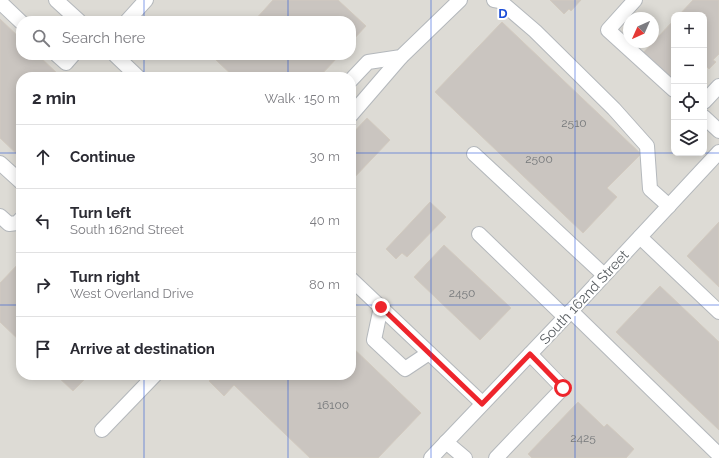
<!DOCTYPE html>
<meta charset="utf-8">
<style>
:root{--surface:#fff;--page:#f7f7f7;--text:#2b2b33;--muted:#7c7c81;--line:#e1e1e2}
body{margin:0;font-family:Raleway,sans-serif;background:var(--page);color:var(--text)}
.controls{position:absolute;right:12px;top:12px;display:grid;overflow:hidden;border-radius:8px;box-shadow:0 2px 10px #0003}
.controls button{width:36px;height:36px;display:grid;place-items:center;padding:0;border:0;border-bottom:1px solid var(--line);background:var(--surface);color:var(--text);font:20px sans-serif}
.compass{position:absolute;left:623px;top:12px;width:36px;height:36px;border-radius:50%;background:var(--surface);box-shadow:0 2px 10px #0003;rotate:225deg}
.stop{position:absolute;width:12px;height:12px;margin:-9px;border:3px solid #ee252c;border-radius:50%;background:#fff}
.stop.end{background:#ee252c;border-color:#fff;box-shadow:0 1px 4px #0008}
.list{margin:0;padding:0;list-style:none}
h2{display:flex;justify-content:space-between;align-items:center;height:52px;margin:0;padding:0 16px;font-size:17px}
h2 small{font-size:13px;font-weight:400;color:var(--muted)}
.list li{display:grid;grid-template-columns:26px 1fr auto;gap:12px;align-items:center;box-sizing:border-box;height:64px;padding:0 16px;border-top:1px solid var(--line)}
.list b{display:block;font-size:15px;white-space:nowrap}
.list p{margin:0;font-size:13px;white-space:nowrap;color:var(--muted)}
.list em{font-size:13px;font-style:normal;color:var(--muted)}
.icon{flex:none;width:22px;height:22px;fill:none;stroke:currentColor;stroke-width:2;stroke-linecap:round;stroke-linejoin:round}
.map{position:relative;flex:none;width:719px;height:458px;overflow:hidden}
.search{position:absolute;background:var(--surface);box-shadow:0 2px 10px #0003;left:16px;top:16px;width:340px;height:44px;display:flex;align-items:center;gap:10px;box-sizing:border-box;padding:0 14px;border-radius:16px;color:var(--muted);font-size:15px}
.panel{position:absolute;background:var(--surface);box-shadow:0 2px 10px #0003;left:16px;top:72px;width:340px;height:308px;border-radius:16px}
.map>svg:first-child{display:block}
.industrial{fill:#dddbd5;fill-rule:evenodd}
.building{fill:#cac5c0;stroke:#d2cabf}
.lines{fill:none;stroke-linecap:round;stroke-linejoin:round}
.minor-casing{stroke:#b4b8bc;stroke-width:16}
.minor{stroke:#fff;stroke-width:14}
.route{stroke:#ee252c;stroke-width:5}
.grid{fill:none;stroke:#1d4ed8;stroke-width:1;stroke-opacity:0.55}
.labels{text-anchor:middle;stroke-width:4;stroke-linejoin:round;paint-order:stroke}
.number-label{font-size:12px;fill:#75787a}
.street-label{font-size:14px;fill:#595e62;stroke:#fff}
.grid-label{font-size:13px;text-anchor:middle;font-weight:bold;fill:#1d4ed8;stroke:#fff;stroke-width:4;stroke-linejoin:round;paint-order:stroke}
</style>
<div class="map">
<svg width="719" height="458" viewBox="0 0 719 458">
<rect width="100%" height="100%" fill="#ede9e1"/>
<!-- industrial -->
<path class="industrial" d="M0,0H719V458H0ZM674,15H704V153H674ZM629,18H653V42H629ZM21,21H351V55H21ZM21,77H351V375H21Z"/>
<!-- building -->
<g class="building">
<path d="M273,0H338L366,26L351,42V21H254Z"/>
<path d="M550,0H581L571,11L569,9L564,14Z"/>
<path d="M693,0H719V54L713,60L716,62L709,69L707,67L704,70V15H679Z"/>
<path d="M0,19L21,39V55H38L61,77H21V158L0,138Z"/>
<path d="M674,20V84L642,54Z"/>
<path d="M502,22L641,154L607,188L617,197L583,233L435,92Z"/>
<path d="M222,55H336L338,57L319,77H234L216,60Z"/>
<path d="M367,118L390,140L351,181V135Z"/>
<path d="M430,202L446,217L407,257L402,253L396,259L386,249Z"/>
<path d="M719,222V287L687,256Z"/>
<path d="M444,245L511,308L480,340L414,277Z"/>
<path d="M21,261V342L0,322V283Z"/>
<path d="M660,286L719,342V430L616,332Z"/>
<path d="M351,346L421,413L378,458H310L234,385L224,396L209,381L215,375H351Z"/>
<path d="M56,375H89L73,391Z"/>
<path d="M578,402L604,427L607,424L634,449L626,458H532L528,454Z"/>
</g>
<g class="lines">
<!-- minor casing -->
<g class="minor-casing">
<g id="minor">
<path d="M56,0L79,21"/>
<path d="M494,0L500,1L535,31L614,109L647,146L650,189L669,206"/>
<path d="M635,0L608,30L674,90"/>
<path d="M0,2L21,22"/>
<path d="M127,21L146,0"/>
<path d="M57,55L66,63L73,55"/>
<path d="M115,55L138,77"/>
<path d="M351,80L368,62L401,57L460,0"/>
<path d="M704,102L719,86"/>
<path d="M351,115L401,57"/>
<path d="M704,117L719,131"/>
<path d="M474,154L604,275"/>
<path d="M0,163L21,182"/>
<path d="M0,216L9,224L17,223L21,219"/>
<path d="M479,234L565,317"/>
<path d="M640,237L719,312"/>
<path d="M351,279L482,403"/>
<path d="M381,307L374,340L405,369L429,353"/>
<path d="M571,311L719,455"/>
<path d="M102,430L155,375"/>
<path d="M446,442L465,458"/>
<path d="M431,458L571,311L719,152"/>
<path d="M496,458L563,388L530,354"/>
</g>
</g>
<!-- minor -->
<use href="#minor" class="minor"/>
</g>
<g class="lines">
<!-- route -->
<path class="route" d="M381,307L482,404L530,354L563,388"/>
</g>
<!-- grid -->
<path class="grid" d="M144,0V21M288,0V21M431,0V458M575,0V458M144,55V77M288,55V77M0,153H21M351,153H674M704,153H719M0,305H21M351,305H719M144,375V458M288,375V458"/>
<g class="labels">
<!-- number labels -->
<g class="number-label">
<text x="574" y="127">2510</text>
<text x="539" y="163">2500</text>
<text x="462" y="297">2450</text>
<text x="333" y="409">16100</text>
<text x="583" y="442">2425</text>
</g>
<!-- street labels -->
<g class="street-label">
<text transform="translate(584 297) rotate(-47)" y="5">South 162nd Street</text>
</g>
</g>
<g class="grid-label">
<text x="503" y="18">D</text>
</g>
</svg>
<div class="controls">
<button>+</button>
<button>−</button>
<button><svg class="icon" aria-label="locate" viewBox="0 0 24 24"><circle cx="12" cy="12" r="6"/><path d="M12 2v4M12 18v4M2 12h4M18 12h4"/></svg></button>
<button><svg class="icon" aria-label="layers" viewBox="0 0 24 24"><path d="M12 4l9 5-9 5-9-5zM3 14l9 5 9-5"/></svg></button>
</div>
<svg class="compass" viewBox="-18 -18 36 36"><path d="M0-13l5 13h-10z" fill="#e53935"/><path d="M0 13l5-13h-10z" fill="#7c7c81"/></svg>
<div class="stop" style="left:563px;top:388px"></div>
<div class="stop end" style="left:381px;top:307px"></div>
<div class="search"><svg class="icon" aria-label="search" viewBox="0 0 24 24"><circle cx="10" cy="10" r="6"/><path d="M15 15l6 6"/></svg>Search here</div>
<section class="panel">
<h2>2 min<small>Walk · 150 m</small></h2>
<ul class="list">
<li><svg class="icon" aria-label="ahead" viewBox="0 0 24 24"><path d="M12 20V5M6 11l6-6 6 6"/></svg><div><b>Continue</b></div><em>30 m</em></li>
<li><svg class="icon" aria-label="left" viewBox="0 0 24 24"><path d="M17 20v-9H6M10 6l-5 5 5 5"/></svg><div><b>Turn left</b><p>South 162nd Street</p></div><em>40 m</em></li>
<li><svg class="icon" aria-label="right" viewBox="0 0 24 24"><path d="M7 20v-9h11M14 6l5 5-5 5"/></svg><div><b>Turn right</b><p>West Overland Drive</p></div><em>80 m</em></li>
<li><svg class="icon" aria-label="arrive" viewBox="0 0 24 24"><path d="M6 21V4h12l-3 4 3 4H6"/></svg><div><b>Arrive at destination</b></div></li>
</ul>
</section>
</div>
